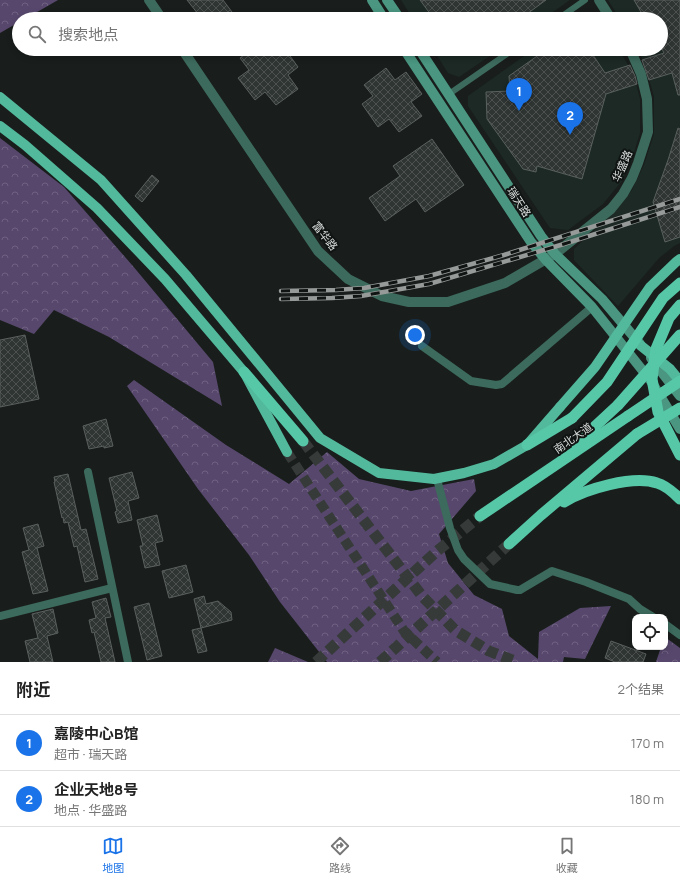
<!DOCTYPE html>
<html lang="zh">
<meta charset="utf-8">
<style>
:root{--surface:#fff;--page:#f2f2f2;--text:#222;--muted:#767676;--line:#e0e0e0;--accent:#1a73e8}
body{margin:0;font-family:Manrope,"Noto Sans SC",sans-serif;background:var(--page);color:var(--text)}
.controls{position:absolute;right:12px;bottom:12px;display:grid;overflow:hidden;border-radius:8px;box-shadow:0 2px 6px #0003}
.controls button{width:36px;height:36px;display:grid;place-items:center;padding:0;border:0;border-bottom:1px solid var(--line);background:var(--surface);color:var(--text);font:20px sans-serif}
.you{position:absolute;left:415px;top:335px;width:14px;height:14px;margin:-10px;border:3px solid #fff;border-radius:50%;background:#1a73e8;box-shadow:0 0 0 6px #1a73e833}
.badge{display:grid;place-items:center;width:26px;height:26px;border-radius:50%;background:var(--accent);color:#fff;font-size:13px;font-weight:700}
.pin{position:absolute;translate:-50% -33px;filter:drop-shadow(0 1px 2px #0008)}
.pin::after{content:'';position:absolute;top:21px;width:14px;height:12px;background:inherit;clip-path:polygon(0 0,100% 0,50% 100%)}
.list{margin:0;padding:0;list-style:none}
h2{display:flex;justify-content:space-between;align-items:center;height:52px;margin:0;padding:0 16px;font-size:17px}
h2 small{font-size:13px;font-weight:400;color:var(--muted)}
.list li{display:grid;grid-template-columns:26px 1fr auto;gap:12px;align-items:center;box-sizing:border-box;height:56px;padding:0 16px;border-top:1px solid var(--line)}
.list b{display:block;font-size:15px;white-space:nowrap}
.list p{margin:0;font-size:13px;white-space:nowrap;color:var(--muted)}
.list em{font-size:13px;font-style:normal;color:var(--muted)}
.icon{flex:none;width:22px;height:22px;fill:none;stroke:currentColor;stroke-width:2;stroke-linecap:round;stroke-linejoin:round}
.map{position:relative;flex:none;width:680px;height:662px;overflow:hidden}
.search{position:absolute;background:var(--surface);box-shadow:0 2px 6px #0003;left:12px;right:12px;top:12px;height:44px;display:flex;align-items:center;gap:10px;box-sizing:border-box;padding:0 14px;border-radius:22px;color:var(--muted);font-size:15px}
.sheet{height:164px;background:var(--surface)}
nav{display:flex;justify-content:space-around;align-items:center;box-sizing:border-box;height:56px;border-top:1px solid var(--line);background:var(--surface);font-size:11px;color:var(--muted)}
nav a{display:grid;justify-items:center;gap:2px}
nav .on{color:var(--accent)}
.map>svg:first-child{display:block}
.built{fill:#1c2924}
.forest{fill:url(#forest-crowns)}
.building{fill:url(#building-cross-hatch);stroke:#5a605e}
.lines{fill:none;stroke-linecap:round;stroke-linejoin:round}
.primary-tunnel{stroke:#363b39;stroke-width:10;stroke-dasharray:10 5;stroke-linecap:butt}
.trunk-tunnel{stroke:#363b39;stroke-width:11;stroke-dasharray:11 5.5;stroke-linecap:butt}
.pedestrian{stroke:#3c6a5c;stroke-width:6}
.minor{stroke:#3c6a5c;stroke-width:8}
.tertiary{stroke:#3c6a5c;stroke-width:10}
.secondary{stroke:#4a9680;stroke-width:10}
.primary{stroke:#52b99c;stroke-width:10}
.trunk{stroke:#56c8a8;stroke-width:11}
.rail-casing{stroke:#969a98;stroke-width:4.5}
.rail{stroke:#101513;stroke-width:3;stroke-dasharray:9;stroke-linecap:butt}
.primary-bridge{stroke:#52b99c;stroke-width:10}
.trunk-bridge{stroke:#56c8a8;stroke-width:11}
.labels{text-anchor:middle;stroke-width:4;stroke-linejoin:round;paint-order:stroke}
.street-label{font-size:11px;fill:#dbdfdd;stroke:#101513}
</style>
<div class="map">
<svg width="680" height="662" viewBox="0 0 680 662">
<defs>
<pattern id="forest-crowns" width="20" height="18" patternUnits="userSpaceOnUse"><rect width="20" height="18" fill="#57476d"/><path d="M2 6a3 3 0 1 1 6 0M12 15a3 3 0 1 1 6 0" fill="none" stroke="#6f6181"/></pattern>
<pattern id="building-cross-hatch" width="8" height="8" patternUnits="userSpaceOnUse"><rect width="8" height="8" fill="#2f3533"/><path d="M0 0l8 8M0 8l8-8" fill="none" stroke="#4d5250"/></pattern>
</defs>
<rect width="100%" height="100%" fill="#191e1c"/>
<!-- built -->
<g class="built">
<path d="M401,0H570L543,19H413Z"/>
<path d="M608,0H680V243L674,246L659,258L618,306L574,260V249L613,213L632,190L644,165L654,134V97L647,71L638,49H661V19H620Z"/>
<path d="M586,12H597L601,19H577Z"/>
<path d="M433,49H500L459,77L448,73Z"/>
<path d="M534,49H619L634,76L640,99V133L631,162L621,182L603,204L568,230L550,228L468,106V96Z"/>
</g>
<!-- forest -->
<g class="forest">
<path d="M0,0H58L25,19H19V22L0,33Z"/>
<path d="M0,138L64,187L132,265L213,362L222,406L109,337L54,310L34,334L0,320Z"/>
<path d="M134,380L226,445L289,484L327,452L359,479L411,491L474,479L476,491L439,534L448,563L474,595L502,609L509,636L538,659L539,632L580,608L611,606L585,659L564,657L563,662H327L280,602L249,555L198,489L127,386Z"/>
<path d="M665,637L680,648V662H656L661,647H665Z"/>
<path d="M275,648L308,662H268Z"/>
</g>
<!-- building -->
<g class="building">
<path d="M187,0H223L235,16L231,19H202Z"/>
<path d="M420,0H546L520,19H434Z"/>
<path d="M634,0H680V95H678L672,73L649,80L642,60L664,53L661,47V19H645Z"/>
<path d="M252,49H268L271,53L276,49H285L298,67L288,75L298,89L276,105L265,92L255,100L238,78L249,70L240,58Z"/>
<path d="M547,49H589L605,73L630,65L635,76L637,84L606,94L582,179L537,166L536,172L523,169L487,119L486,92L510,91L509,76Z"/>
<path d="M386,68L395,80L406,72L422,94L411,102L422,116L399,132L389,119L378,127L362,104L373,96L364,85Z"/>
<path d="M678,128L680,129V237L665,242L653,202L668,160Z"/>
<path d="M432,139L464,185L425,212L416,199L385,221L369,198L400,176L393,166Z"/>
<path d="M152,175L159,181L142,202L135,196Z"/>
<path d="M25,335L39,399L0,407V340Z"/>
<path d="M106,419L113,446L104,448V446L89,449L83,426Z"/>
<path d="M132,472L139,498L128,501L132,520L118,523L115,512L117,511L109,478Z"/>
<path d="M68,474L81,530L86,529L98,579L85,582L77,546L74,547L68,522L64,523L63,517L62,518L54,482H55L54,477Z"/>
<path d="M157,515L163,541L155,543L160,565L145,568L140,546H143L137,520Z"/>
<path d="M38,524L44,546L37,548L48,591L33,594L22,552L29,550L23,528Z"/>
<path d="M186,565L193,592L169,598L162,571Z"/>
<path d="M204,596L206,604L218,601L231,612L232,620L201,628L207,651L198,653L192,630L201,628L194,599Z"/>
<path d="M106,598L111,617L105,618L115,662H101L94,632L92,633L89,620L96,618L92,602Z"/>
<path d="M149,603L162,656L147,660L134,607Z"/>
<path d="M53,609L58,633L47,636L53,662H30L25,641L38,638L32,614Z"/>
<path d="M611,641L646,654L643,662H615L605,658Z"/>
</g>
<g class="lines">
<!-- primary-tunnel -->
<path class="primary-tunnel" d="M287,452L404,631L437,662"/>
<!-- trunk-tunnel -->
<g class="trunk-tunnel">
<path d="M303,441L422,596L455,630L489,651L517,662"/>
<path d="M316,662L436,552L480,516"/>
<path d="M380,662L509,544"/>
</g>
<!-- pedestrian -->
<g class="pedestrian">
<path d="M558,19L585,0"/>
<path d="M449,94L514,49"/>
</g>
<!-- minor -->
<g class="minor">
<path d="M422,346L471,381L496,385L502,384L592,307"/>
<path d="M88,472L128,662"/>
<path d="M437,479L450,528L458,550L464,559L490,584L517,590H520L552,571L586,582L629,599L640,609L653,617"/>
<path d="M0,616L112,588"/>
<path d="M665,624L680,635"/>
</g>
<!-- tertiary -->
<g class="tertiary">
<path d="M149,0L162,19"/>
<path d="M599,0L611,19"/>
<path d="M182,49L318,251L348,279L382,296L409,302H448L505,283L555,254L611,209L623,194L632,178L638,163L648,132L647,99L641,74L630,49"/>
</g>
<!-- secondary -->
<g class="secondary">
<path d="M372,0L384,19"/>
<path d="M387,0L400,19"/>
<path d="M404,49L531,242L546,260L592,307L651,381L680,429"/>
<path d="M419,49L541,236L555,254L602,299L640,344"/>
<path d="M651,358L680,396"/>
</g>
<!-- primary -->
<g class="primary">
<path d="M0,97L101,180L186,275L320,438L379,473L434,479L464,473L494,464L527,445L560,407"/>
<path d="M0,126L25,145L97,208L165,279L244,372L287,452"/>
<path d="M640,345L670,369L680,381"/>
</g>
<!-- trunk -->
<g class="trunk">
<path d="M244,372L303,441"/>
<path d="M576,444L618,405"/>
<path d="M527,445L572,418"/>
<path d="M564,502C585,489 633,475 657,483C665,485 674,493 680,499"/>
<path d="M480,516L628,416"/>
<path d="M509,544L541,515L637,434"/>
</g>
<!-- rail casing -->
<g class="rail-casing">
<g id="rail">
<path d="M281,291L336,290L364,288L429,276L504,255L680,199"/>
<path d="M281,299L332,298L361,296L429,284L564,244L680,207"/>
</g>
</g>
<!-- rail -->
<use href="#rail" class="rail"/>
<!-- primary-bridge -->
<path class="primary-bridge" d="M560,407L595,367L650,287L676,262L680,259"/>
<!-- trunk-bridge -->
<g class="trunk-bridge">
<path d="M680,305L669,318L656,349L652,379L658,412L680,455"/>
<path d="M618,405L680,335"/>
<path d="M628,416L680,381"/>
<path d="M572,418L607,382L663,298L680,283"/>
<path d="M637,434L680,408"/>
</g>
</g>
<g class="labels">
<!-- street labels -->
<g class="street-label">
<text transform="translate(622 166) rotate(-66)" y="4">华盛路</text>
<text transform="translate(519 202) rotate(57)" y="4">瑞天路</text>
<text transform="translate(325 236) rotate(52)" y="4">富华路</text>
<text transform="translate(573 438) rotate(-35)" y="4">南北大道</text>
</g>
</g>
</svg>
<div class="controls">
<button><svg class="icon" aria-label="locate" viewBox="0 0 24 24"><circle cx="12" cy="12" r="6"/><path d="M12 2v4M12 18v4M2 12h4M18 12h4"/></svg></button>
</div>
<div class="you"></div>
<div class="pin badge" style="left:519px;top:111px">1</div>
<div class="pin badge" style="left:570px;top:135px">2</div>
<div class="search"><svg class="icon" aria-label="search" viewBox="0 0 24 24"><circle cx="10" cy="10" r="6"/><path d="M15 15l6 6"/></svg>搜索地点</div>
</div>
<section class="sheet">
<h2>附近<small>2个结果</small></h2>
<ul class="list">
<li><span class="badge">1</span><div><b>嘉陵中心B馆</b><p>超市 · 瑞天路</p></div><em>170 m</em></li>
<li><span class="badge">2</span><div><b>企业天地8号</b><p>地点 · 华盛路</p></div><em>180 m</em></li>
</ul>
</section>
<nav>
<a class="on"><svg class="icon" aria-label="map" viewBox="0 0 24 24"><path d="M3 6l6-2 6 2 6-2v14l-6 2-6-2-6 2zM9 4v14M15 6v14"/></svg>地图</a>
<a><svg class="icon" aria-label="directions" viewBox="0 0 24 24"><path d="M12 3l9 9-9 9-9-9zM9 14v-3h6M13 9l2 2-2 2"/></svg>路线</a>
<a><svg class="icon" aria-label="saved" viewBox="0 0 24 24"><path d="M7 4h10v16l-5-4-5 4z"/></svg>收藏</a>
</nav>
